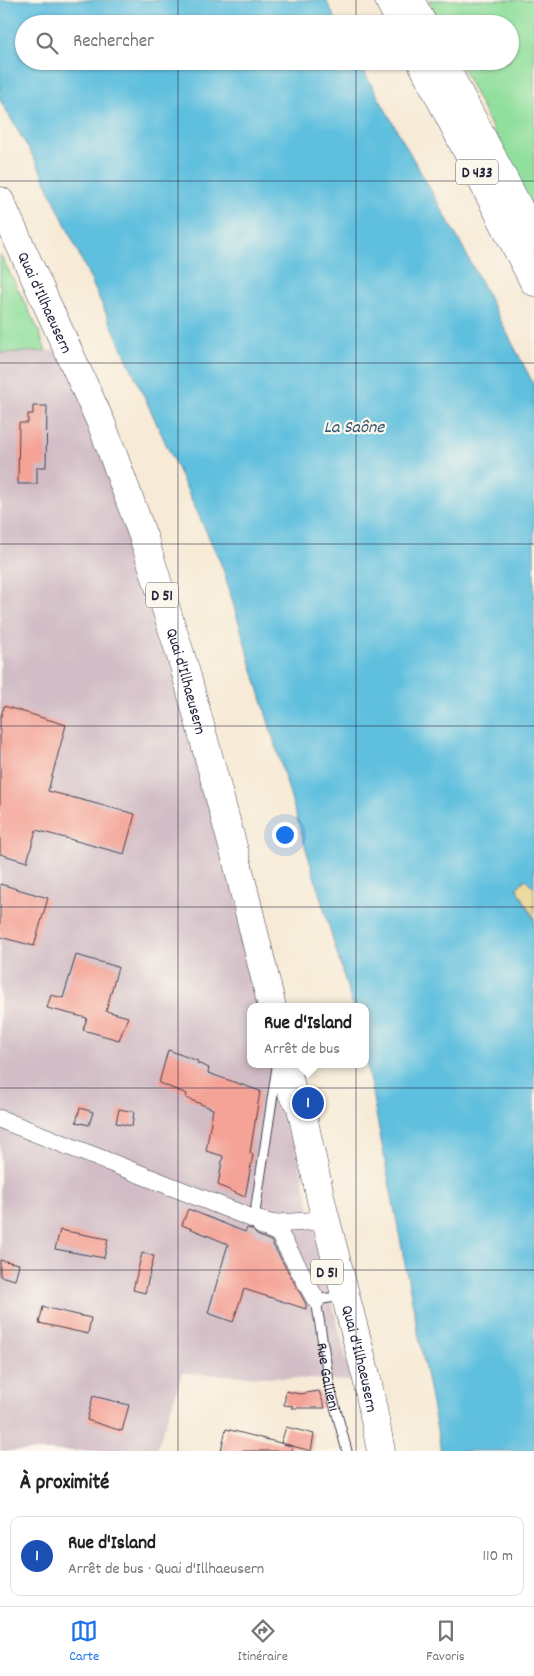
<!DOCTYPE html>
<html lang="fr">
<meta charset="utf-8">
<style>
:root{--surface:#fff;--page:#f6f6f6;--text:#222;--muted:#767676;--line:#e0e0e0;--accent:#1a73e8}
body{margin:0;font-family:Dekko,sans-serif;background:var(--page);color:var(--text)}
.you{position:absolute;left:284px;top:834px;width:18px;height:18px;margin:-12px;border:4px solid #fff;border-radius:50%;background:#1a73e8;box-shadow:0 0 0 8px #1a73e833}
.badge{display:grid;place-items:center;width:32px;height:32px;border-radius:50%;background:var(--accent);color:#fff;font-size:16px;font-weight:700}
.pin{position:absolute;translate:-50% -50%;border:2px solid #fff;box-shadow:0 1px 5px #0006}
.popup{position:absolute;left:247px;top:1003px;width:122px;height:65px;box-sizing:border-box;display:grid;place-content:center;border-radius:10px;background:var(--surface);filter:drop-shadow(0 1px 4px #0005);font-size:16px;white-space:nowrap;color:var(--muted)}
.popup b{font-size:19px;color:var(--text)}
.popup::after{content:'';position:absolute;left:50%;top:100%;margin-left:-10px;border:10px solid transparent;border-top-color:var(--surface)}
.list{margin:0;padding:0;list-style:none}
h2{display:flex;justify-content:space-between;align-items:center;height:65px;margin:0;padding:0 20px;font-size:21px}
h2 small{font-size:16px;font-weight:400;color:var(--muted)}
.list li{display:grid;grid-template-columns:32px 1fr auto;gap:15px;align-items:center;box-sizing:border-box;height:80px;margin:0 10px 10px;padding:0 10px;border:1px solid var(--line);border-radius:10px}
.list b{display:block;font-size:19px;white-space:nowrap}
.list p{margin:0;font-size:16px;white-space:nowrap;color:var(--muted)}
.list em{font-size:16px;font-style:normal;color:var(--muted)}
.icon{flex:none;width:28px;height:28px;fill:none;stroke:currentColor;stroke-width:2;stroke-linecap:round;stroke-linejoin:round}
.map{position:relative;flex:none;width:534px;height:1451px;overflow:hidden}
.search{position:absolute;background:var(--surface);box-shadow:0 1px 4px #0004;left:15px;right:15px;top:15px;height:55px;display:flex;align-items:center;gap:12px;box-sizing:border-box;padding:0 18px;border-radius:28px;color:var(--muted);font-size:19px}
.sheet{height:155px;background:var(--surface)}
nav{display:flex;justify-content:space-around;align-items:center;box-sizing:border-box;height:70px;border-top:1px solid var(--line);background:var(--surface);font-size:14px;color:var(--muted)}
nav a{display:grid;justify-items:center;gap:2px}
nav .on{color:var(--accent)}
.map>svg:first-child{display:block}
.industrial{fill:#d2bdc6}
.green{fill:#91df9d;stroke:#5a806c}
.sand{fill:#eeda9e;stroke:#887e6c}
.water{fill:#5fbfde;stroke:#40708c}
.building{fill:#f4a396}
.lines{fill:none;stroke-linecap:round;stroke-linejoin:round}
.lane-casing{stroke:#424052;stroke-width:11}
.street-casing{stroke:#424052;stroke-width:19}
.primary-casing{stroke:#424052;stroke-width:29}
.lane{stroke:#fff;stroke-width:9}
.street{stroke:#fff;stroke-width:18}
.primary{stroke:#fff;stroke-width:28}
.grid{fill:none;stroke:#22223b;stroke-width:1;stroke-opacity:0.55}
.labels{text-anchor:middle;stroke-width:4.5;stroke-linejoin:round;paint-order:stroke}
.shield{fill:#fbf7ec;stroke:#636270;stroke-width:1}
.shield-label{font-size:15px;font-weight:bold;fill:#22223b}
.street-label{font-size:16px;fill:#22223b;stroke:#fbf7ec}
.water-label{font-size:18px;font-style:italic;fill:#375974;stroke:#fbf7ec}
</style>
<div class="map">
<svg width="534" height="1451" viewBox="0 0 534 1451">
<rect width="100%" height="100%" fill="#fbf7ec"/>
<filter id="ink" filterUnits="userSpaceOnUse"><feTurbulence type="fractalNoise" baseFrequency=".02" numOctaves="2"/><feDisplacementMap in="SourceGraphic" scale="10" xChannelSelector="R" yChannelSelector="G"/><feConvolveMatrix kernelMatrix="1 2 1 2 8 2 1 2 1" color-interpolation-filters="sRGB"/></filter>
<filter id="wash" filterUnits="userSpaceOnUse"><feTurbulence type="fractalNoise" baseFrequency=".0096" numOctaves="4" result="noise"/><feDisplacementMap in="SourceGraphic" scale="20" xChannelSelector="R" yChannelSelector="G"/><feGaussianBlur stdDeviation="1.12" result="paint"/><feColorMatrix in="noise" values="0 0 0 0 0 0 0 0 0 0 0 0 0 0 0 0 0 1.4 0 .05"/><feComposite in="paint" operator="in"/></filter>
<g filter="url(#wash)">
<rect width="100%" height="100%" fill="#f7ead6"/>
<!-- industrial -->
<path class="industrial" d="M62,350L106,446L196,727L262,1007H250V1064H276L351,1381L183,1373L156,1451H0V353Z"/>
<!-- green -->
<g class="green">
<path d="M429,0H534V207L532,208L459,61H510V24H440Z"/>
<path d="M0,254L37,327L46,351L0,353Z"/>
</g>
<!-- sand -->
<path class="sand" d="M525,879L534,888V919L517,888Z"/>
<!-- water -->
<path class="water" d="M0,0H326L338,24H24V61H358L460,242L534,385V888L525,879L517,888L534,919V1451H441L366,1062V1007H353L222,566L39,167L0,100Z"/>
<g id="blocks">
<!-- building -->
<g class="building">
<path d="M33,406H47L46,467H37V484H18L19,423H28V414H33Z"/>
<path d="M4,706L66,725L48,791L135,814L124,854L36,830L27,862L0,854V719Z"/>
<path d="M0,884L48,898L34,946L0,937Z"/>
<path d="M76,955L118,967L106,1011L128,1017L119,1040L83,1030L87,1018L47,1008L51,995L63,998Z"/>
<path d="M168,1050L198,1061L197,1063L209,1068L208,1073L260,1091L250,1153L253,1155L245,1197L218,1185L223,1156L206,1151L213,1109L186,1098L187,1094L159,1083Z"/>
<path d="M80,1108L93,1112L89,1125L76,1122Z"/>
<path d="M119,1109L134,1112L132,1126L116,1123Z"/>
<path d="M188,1209L245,1232L247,1228L252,1229L257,1235L271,1241L306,1304V1309L244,1289L233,1322L208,1313L228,1244L182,1225Z"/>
<path d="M60,1230L108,1239L104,1258L55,1249Z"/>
<path d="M142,1253L154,1256L145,1293L133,1290Z"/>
<path d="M0,1260L19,1264L15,1280L0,1276Z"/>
<path d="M43,1307L91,1318L88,1334L39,1323Z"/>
<path d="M286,1391L300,1394L319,1391L325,1408H292L293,1406L284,1405Z"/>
<path d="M93,1396L129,1405L122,1431L87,1420Z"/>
<path d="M286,1427L314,1434L311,1451L281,1443Z"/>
<path d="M226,1429L292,1446V1451H221Z"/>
</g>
</g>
</g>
<g filter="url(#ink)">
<use href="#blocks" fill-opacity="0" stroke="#424052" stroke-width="1"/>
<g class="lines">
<!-- lane casing -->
<g class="lane-casing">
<g id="lane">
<path d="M254,1219L277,1067"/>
<path id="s1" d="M342,1296L316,1300L330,1388L347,1451"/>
</g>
</g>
<!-- street casing -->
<g class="street-casing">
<g id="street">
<path d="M0,1119L254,1219L272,1224L325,1220"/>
<path d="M261,1225L279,1233L316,1300"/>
</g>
</g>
<!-- primary casing -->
<g class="primary-casing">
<g id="primary">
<path d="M389,0L401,24"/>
<path d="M410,0L423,24"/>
<path d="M421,61L534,282"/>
<path d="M442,61L534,237"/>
<path id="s2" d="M0,201L102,425L144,539L184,666L236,858L272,1007"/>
<path id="s3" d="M286,1064L292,1093L300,1103L323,1209L367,1379L381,1451"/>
</g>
</g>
<!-- lane -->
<use href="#lane" class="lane"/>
<!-- street -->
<use href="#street" class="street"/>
<!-- primary -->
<use href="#primary" class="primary"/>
</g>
</g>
<!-- grid -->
<path class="grid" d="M178,0V24M356,0V24M178,61V1451M356,61V1451M0,181H534M0,363H534M0,544H534M0,726H534M0,907H534M0,1088H534M0,1270H534"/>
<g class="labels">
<!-- shield labels -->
<g class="shield">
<rect x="456" y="159.5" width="42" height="25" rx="4"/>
<rect x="146" y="582.5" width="32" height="25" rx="4"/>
<rect x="311" y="1259.5" width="32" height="25" rx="4"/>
</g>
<g class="shield-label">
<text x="477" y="177">D 433</text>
<text x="162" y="600">D 51</text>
<text x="327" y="1277">D 51</text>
</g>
<!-- street labels -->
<g class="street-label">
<text dy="6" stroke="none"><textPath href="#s2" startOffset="111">Quai d'Illhaeusern</textPath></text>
<text dy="6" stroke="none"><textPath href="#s2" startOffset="516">Quai d'Illhaeusern</textPath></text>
<text dy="6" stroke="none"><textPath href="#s3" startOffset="305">Quai d'Illhaeusern</textPath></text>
<text dy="6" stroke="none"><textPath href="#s1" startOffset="104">Rue Gallieni</textPath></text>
</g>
<!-- water labels -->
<g class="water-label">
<text x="354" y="432">La Saône</text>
</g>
</g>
</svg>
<div class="you"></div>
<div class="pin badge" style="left:308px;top:1103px;background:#1a4fb4">1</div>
<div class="popup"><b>Rue d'Island</b>Arrêt de bus</div>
<div class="search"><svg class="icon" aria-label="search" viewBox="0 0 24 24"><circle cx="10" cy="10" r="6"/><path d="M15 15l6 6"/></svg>Rechercher</div>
</div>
<section class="sheet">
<h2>À proximité<small></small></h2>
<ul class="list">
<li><span class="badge" style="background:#1a4fb4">1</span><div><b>Rue d'Island</b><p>Arrêt de bus · Quai d'Illhaeusern</p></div><em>110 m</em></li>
</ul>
</section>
<nav>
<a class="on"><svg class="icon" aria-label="map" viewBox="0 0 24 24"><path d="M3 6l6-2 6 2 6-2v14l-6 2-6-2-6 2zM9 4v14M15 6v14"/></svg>Carte</a>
<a><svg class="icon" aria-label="directions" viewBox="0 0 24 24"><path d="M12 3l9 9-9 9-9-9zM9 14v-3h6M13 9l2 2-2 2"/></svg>Itinéraire</a>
<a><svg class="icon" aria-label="saved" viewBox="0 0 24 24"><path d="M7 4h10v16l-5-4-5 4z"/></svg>Favoris</a>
</nav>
